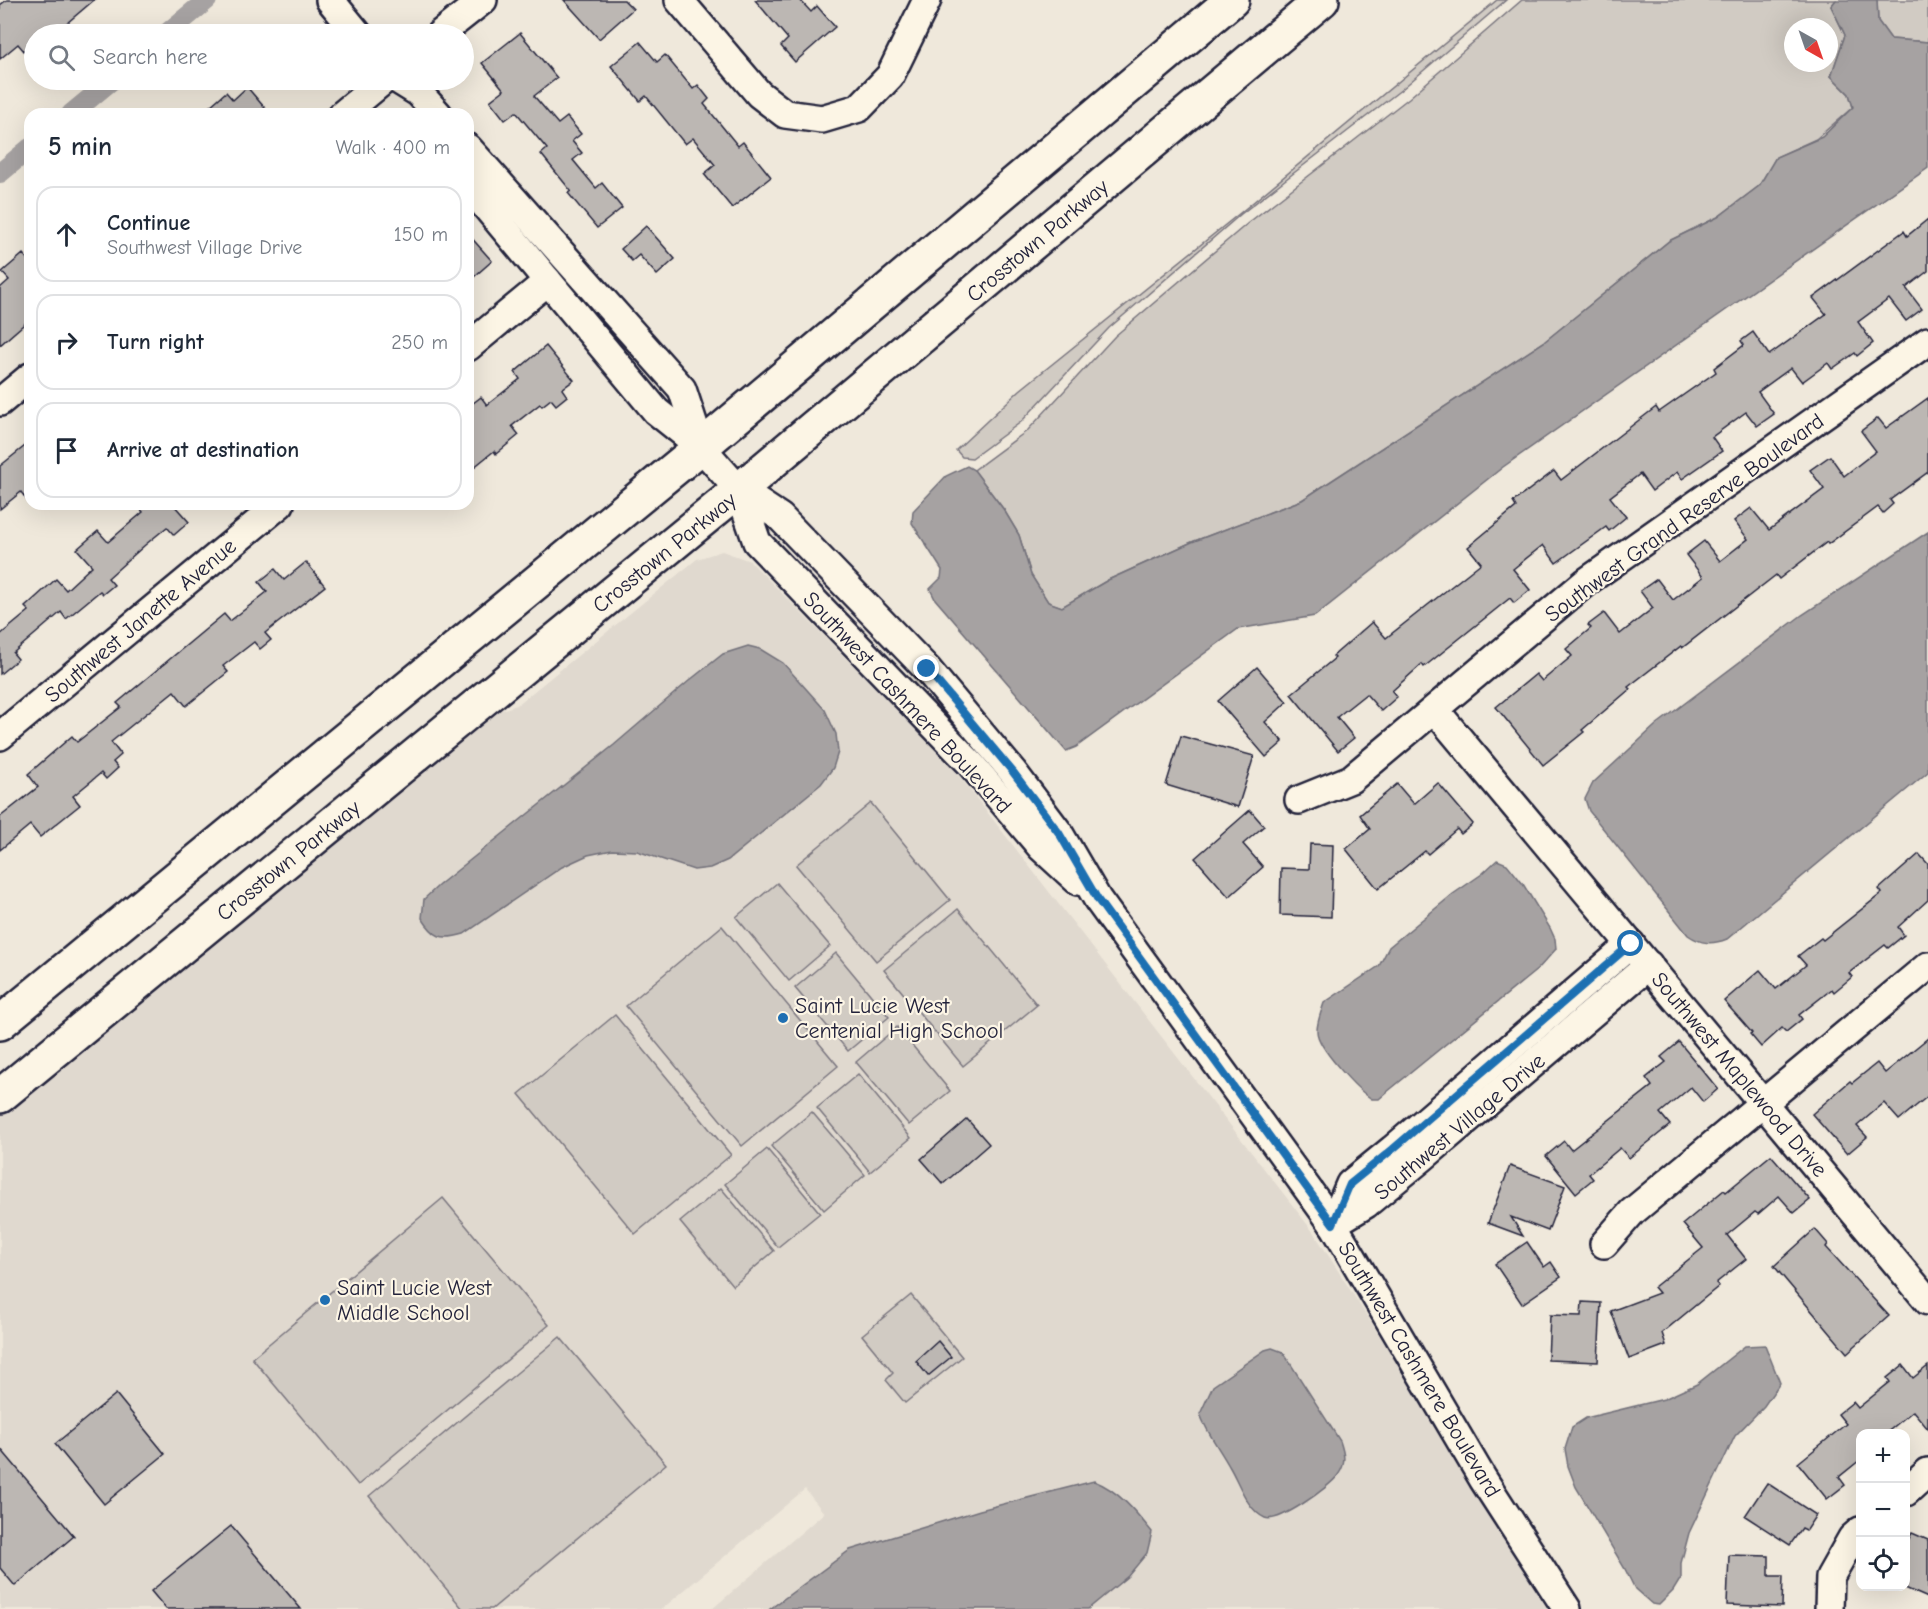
<!DOCTYPE html>
<meta charset="utf-8">
<style>
:root{--surface:#fff;--page:#f6f6f7;--text:#1f2937;--muted:#747a83;--line:#e0e1e3}
body{margin:0;font-family:"Comic Neue",sans-serif;background:var(--page);color:var(--text)}
.controls{position:absolute;right:18px;bottom:18px;display:grid;overflow:hidden;border-radius:12px;box-shadow:0 6px 24px #0002}
.controls button{width:54px;height:54px;display:grid;place-items:center;padding:0;border:0;border-bottom:2px solid var(--line);background:var(--surface);color:var(--text);font:30px sans-serif}
.compass{position:absolute;left:1784px;top:18px;width:54px;height:54px;border-radius:50%;background:var(--surface);box-shadow:0 6px 24px #0002;rotate:140deg}
.stop{position:absolute;width:18px;height:18px;margin:-14px;border:4px solid #1f6fb2;border-radius:50%;background:#fff}
.stop.end{background:#1f6fb2;border-color:#fff;box-shadow:0 2px 6px #0008}
.list{margin:0;padding:0;list-style:none}
h2{display:flex;justify-content:space-between;align-items:center;height:78px;margin:0;padding:0 24px;font-size:26px}
h2 small{font-size:20px;font-weight:400;color:var(--muted)}
.list li{display:grid;grid-template-columns:39px 1fr auto;gap:18px;align-items:center;box-sizing:border-box;height:96px;margin:0 12px 12px;padding:0 12px;border:2px solid var(--line);border-radius:18px}
.list b{display:block;font-size:22px;white-space:nowrap}
.list p{margin:0;font-size:20px;white-space:nowrap;color:var(--muted)}
.list em{font-size:20px;font-style:normal;color:var(--muted)}
.icon{flex:none;width:33px;height:33px;fill:none;stroke:currentColor;stroke-width:2;stroke-linecap:round;stroke-linejoin:round}
.map{position:relative;flex:none;width:1928px;height:1609px;overflow:hidden}
.search{position:absolute;background:var(--surface);box-shadow:0 6px 24px #0002;left:24px;top:24px;width:450px;height:66px;display:flex;align-items:center;gap:15px;box-sizing:border-box;padding:0 21px;border-radius:33px;color:var(--muted);font-size:22px}
.panel{position:absolute;background:var(--surface);box-shadow:0 6px 24px #0002;left:24px;top:108px;width:450px;height:402px;border-radius:18px}
.map>svg:first-child{display:block}
.built{fill:#e0d9cf}
.green{fill:#d1cbc3;stroke:#7a767f;stroke-width:1.5;fill-rule:evenodd}
.water{fill:#a6a2a2;stroke:#716f79;stroke-width:1.5}
.lines{fill:none;stroke-linecap:round;stroke-linejoin:round}
.canal{stroke:#a6a2a2;stroke-width:20}
.building{fill:#bcb7b3;stroke:#22223b;stroke-width:1.5}
.minor-casing{stroke:#22223b;stroke-width:32}
.major-casing{stroke:#22223b;stroke-width:38}
.minor{stroke:#fcf5e5;stroke-width:27}
.major{stroke:#fcf5e5;stroke-width:33}
.route{stroke:#1f6fb2;stroke-width:8}
.poi-dot{fill:#1f6fb2;stroke:#fcf5e5;stroke-width:2}
.labels{text-anchor:middle;stroke-width:4.5;stroke-linejoin:round;paint-order:stroke}
.street-label{font-size:22px;fill:#22223b;stroke:#fcf5e5}
.poi-label{font-size:22px;fill:#22223b;stroke:#fcf5e5;text-anchor:start}
</style>
<div class="map">
<svg width="1928" height="1609" viewBox="0 0 1928 1609">
<rect width="100%" height="100%" fill="#efe8db"/>
<filter id="ink" filterUnits="userSpaceOnUse"><feTurbulence type="fractalNoise" baseFrequency=".0167" numOctaves="2"/><feDisplacementMap in="SourceGraphic" scale="12" xChannelSelector="R" yChannelSelector="G"/><feConvolveMatrix kernelMatrix="1 2 1 2 8 2 1 2 1" color-interpolation-filters="sRGB"/></filter>
<g filter="url(#ink)">
<!-- built -->
<path class="built" d="M722,551L750,561L949,763L1314,1233L1395,1360L1547,1609H712L824,1513L805,1489L662,1609H0V1111L480,717L517,705L697,559Z"/>
<!-- green -->
<g class="green">
<path d="M1497,0H1506L1402,89L1241,214L1109,328L1021,422L972,458L962,457L956,450L1020,390L1240,213Z"/>
<path d="M1522,0H1836L1831,6L1845,35L1831,76L1849,94L1853,107L1816,139L1776,157L1759,186L1718,217L1669,241L1544,342L1302,500L1192,542L1108,580L1062,607L1048,602L1031,575L1019,535L1004,510L974,470L1028,430L1115,336L1248,223L1409,98ZM1793,27H1829V63H1793Z"/>
<path d="M1877,0H1928V42L1891,39L1878,21Z"/>
<path d="M871,803L950,900L876,961L796,865Z"/>
<path d="M777,883L830,946L789,981L736,917Z"/>
<path d="M958,909L1037,1005L963,1066L884,970Z"/>
<path d="M722,926L838,1066L742,1146L626,1006Z"/>
<path d="M836,953L889,1017L848,1051L795,988Z"/>
<path d="M615,1015L731,1155L635,1234L519,1094Z"/>
<path d="M897,1027L950,1091L909,1125L856,1062Z"/>
<path d="M858,1074L911,1138L870,1172L817,1108Z"/>
<path d="M812,1112L865,1175L824,1210L771,1146Z"/>
<path d="M767,1149L820,1213L778,1247L725,1184Z"/>
<path d="M721,1188L774,1251L733,1286L680,1222Z"/>
<path d="M443,1198L549,1325L358,1485L252,1358Z"/>
<path d="M911,1295L962,1357L905,1403L886,1380L893,1373L862,1335Z"/>
<path d="M560,1337L666,1464L492,1609H463L369,1496Z"/>
</g>
<!-- water -->
<g class="water">
<path d="M1836,0H1877L1878,21L1891,39L1928,42V168L1503,467L1315,616L1238,629L1076,747L1066,751L935,599L930,589L941,578L942,570L912,523L913,511L946,476L967,466L974,470L1004,510L1019,535L1031,575L1048,602L1062,607L1108,580L1192,542L1302,500L1544,342L1669,241L1718,217L1759,186L1776,157L1822,137L1853,107L1849,94L1831,76L1845,35L1831,6Z"/>
<path d="M1928,532V772L1727,939C1712,945 1701,944 1688,935L1589,811L1585,799L1593,783L1656,725L1802,615Z"/>
<path d="M748,646L760,649L783,663L825,710L836,734L838,752L833,768L821,784L728,860L710,868L694,870L637,851L612,850L588,855L562,867L464,934C441,941 434,937 422,918L424,899L439,885L614,745L690,680L723,654Z"/>
<path d="M1497,860L1507,864L1523,884L1550,928L1555,939L1556,949L1538,969L1387,1092L1379,1099H1372C1357,1090 1317,1047 1317,1031C1317,1022 1321,1012 1324,1003L1379,966L1389,947L1453,894L1482,874Z"/>
<path d="M1765,1345L1780,1383L1764,1406L1735,1436L1689,1533L1681,1563V1578L1673,1591L1659,1605L1652,1604L1635,1589L1625,1569L1576,1487L1568,1466L1565,1449L1572,1427L1586,1418L1664,1399L1697,1384L1745,1346Z"/>
<path d="M1272,1348L1283,1352L1340,1441C1344,1453 1347,1463 1338,1475C1330,1487 1278,1524 1265,1518C1246,1509 1239,1482 1229,1466C1219,1448 1207,1433 1200,1414L1213,1386L1265,1350Z"/>
<path d="M1094,1481C1118,1490 1136,1512 1152,1532L1147,1553L1128,1576L1088,1609H770L850,1550L980,1510Z"/>
</g>
<g class="lines">
<!-- canal -->
<g class="canal">
<path d="M166,34L207,0"/>
<path d="M71,114L112,80"/>
<path d="M0,173L30,148"/>
</g>
</g>
<!-- building -->
<g class="building">
<path d="M7,0H94L54,34H34V43L24,51L18,44L0,59V5Z"/>
<path d="M564,0H624L633,9L599,39Z"/>
<path d="M755,0H800L811,12L817,6L835,27L795,62L781,46L788,39Z"/>
<path d="M520,33L557,78L534,96L558,124L567,117L581,134L572,141L582,153L573,160L596,188L602,183L622,208L597,228L568,193L571,191L541,154L547,149L516,112L505,120L490,101L504,90L482,63Z"/>
<path d="M640,42L657,62L665,55L693,89L698,85L709,99L704,104L738,146L743,142L771,177L732,208L704,174L715,165L693,138L685,144L646,96L640,101L611,66Z"/>
<path d="M247,87L270,114H201L226,92L233,100Z"/>
<path d="M1928,219V271L1906,288L1922,309L1906,321L1889,299L1858,322L1873,343L1857,356L1855,353L1832,369L1828,363L1802,382L1791,368L1758,392L1774,414L1757,426L1746,412L1712,437L1722,451L1682,479L1677,472L1652,491L1640,474L1610,497L1626,517L1609,531L1606,527L1556,563L1543,545L1513,569L1530,590L1514,603L1510,598L1424,667L1422,664L1392,691L1397,697L1381,711L1366,694L1337,717L1354,738L1338,751L1291,694L1335,658L1333,656L1372,622L1386,638L1481,563L1468,547L1516,507L1513,502L1554,471L1561,480L1656,407L1659,412L1716,372L1714,368L1744,345L1741,341L1753,332L1769,355L1826,314L1813,298L1904,231L1907,236Z"/>
<path d="M646,226L675,259L657,275L639,255L632,261L621,249Z"/>
<path d="M468,234L492,261L468,282Z"/>
<path d="M23,254L30,262V319L0,345V288L9,280L2,272Z"/>
<path d="M546,346L574,380L562,389L567,396L556,405L551,399L542,406L540,404L512,426L519,435L496,454L494,451L468,472V407L481,397L487,405L520,379L515,372Z"/>
<path d="M1928,398V472L1890,500L1893,504L1883,513L1878,507L1828,544L1827,542L1779,579L1776,575L1682,648L1681,646L1628,687L1630,689L1582,730L1584,732L1543,765L1496,707L1536,674L1542,681L1572,656L1566,649L1591,628L1588,625L1604,613L1620,634L1653,608L1640,591L1657,579L1673,600L1703,577L1686,555L1704,541L1720,561L1748,539L1734,521L1751,508L1769,530L1824,489L1810,470L1830,456L1844,476L1876,451L1861,431L1878,418L1886,428Z"/>
<path d="M30,442V504L21,492L0,509V466Z"/>
<path d="M136,504H173L189,522L174,535L167,527L145,545L108,578L114,585L103,594L100,591L66,619L61,612L13,653L18,659L0,674V635L29,611L25,607L56,579L66,590L92,566L77,549L98,531L108,542L143,512Z"/>
<path d="M306,562L325,586L265,633L271,640L260,649L254,642L223,666L228,672L186,706L174,691L111,742L121,755L113,762L118,768L106,779L101,773L73,796L80,805L40,837L30,825L0,850V817L38,787L28,774L72,736L77,742L121,707L117,703L224,614L230,621L267,592L259,582L275,569L284,580Z"/>
<path d="M1257,667L1287,702L1265,722L1283,742L1266,757L1218,701Z"/>
<path d="M1181,736L1254,756L1238,807L1166,785Z"/>
<path d="M1438,783L1473,824L1461,834L1457,829L1428,854L1425,851L1378,889L1346,849L1370,829L1360,815L1397,784L1414,804Z"/>
<path d="M1250,810L1264,826L1243,844L1263,867L1229,897L1195,858Z"/>
<path d="M1310,844L1333,845L1331,917L1280,915L1281,868L1309,869Z"/>
<path d="M1919,854L1928,864V900L1898,927L1904,935L1888,948L1885,945L1849,973L1852,977L1834,992L1832,989L1799,1015L1802,1019L1786,1032L1782,1028L1761,1047L1750,1034L1752,1033L1724,1001L1760,970L1776,989L1806,965L1798,956L1821,938L1823,940L1882,893L1879,889Z"/>
<path d="M1928,1038V1096L1899,1120L1884,1103L1857,1126L1867,1137L1847,1154L1812,1114L1850,1081L1852,1083L1877,1063L1885,1073Z"/>
<path d="M1679,1042L1718,1089L1703,1102L1691,1087L1660,1113L1670,1125L1629,1158L1620,1148L1589,1174L1593,1179L1576,1193L1546,1156L1564,1141L1571,1150L1652,1086L1646,1078L1666,1062L1661,1057Z"/>
<path d="M967,1119L989,1144L943,1184L921,1159Z"/>
<path d="M1771,1155L1810,1200L1794,1213L1779,1196L1758,1214L1755,1212L1727,1235L1746,1259L1716,1283L1719,1286L1662,1333L1666,1345L1629,1359L1611,1311L1659,1293L1654,1287L1703,1248L1683,1224L1724,1190L1726,1192Z"/>
<path d="M1510,1166L1565,1186L1548,1231L1511,1217L1523,1236L1488,1223Z"/>
<path d="M1815,1229L1828,1244L1826,1247L1889,1316L1847,1353L1774,1266Z"/>
<path d="M1527,1242L1544,1267L1551,1262L1561,1277L1522,1304L1495,1264Z"/>
<path d="M1582,1302L1601,1303L1598,1362L1548,1360L1550,1315L1581,1316Z"/>
<path d="M938,1341L951,1357L928,1376L916,1361Z"/>
<path d="M1903,1365L1913,1378L1928,1366V1429L1913,1411L1885,1434H1860V1460L1839,1477L1845,1485L1827,1499L1798,1463L1846,1424L1838,1414L1853,1402L1858,1408L1890,1382L1887,1378Z"/>
<path d="M116,1394L165,1454L104,1504L55,1444Z"/>
<path d="M0,1448L74,1536L15,1586L0,1568Z"/>
<path d="M1767,1483L1816,1515L1806,1530L1802,1528L1790,1545L1745,1516Z"/>
<path d="M231,1526L301,1609H166L151,1591Z"/>
<path d="M1912,1533L1928,1540V1598L1905,1588V1546Z"/>
<path d="M1729,1555L1769,1556V1576H1783L1782,1607L1727,1605Z"/>
</g>
<g class="lines">
<!-- minor casing -->
<g class="minor-casing">
<g id="minor">
<path d="M330,0L358,34"/>
<path d="M679,0L759,94L785,114L822,119L859,108L890,76L927,0"/>
<path d="M440,34L483,0"/>
<path d="M398,80L419,93L438,114"/>
<path d="M343,114L384,80"/>
<path d="M468,148L682,389L701,447"/>
<path d="M468,185L656,411L701,447L739,490L780,517L927,669L1013,772L1059,833L1098,900L1333,1224L1483,1479L1567,1609"/>
<path d="M468,347L548,281"/>
<path d="M0,402L30,377"/>
<path d="M739,490L757,542L970,763L1041,847L1078,881"/>
<path d="M1435,710L1928,1301"/>
<path d="M0,736L280,504"/>
<path d="M1299,800L1351,779L1586,582L1928,341"/>
<path d="M1333,1224L1350,1184L1393,1149L1631,944"/>
<path d="M1333,1224L1366,1204L1422,1158L1649,965"/>
<path d="M1604,1244L1632,1212L1928,966"/>
<path d="M1906,1492L1928,1472"/>
<path d="M1829,1609L1830,1577L1852,1538L1860,1531"/>
</g>
</g>
<!-- major casing -->
<g class="major-casing">
<g id="major">
<path d="M0,1023L701,447L1232,0"/>
<path d="M0,1096L739,490L1322,0"/>
</g>
</g>
<!-- minor -->
<use href="#minor" class="minor"/>
<!-- major -->
<use href="#major" class="major"/>
</g>
</g>
<g class="lines" filter="url(#ink)">
<!-- route -->
<path class="route" d="M927,669L1013,772L1059,833L1098,900L1333,1224L1350,1184L1393,1149L1631,944"/>
</g>
<!-- markers -->
<g class="poi-dot">
<circle cx="783" cy="1018" r="6"/>
<circle cx="325" cy="1300" r="6"/>
</g>
<g class="labels">
<!-- street labels -->
<g class="street-label">
<text transform="translate(1037 240) rotate(-40)" y="8">Crosstown Parkway</text>
<text transform="translate(1684 517) rotate(-36)" y="8">Southwest Grand Reserve Boulevard</text>
<text transform="translate(664 552) rotate(-39)" y="8">Crosstown Parkway</text>
<text transform="translate(140 620) rotate(-40)" y="8">Southwest Janette Avenue</text>
<text transform="translate(908 702) rotate(47)" y="8">Southwest Cashmere Boulevard</text>
<text transform="translate(288 860) rotate(-39)" y="8">Crosstown Parkway</text>
<text transform="translate(1740 1074) rotate(50)" y="8">Southwest Maplewood Drive</text>
<text transform="translate(1459 1126) rotate(-40)" y="8">Southwest Village Drive</text>
<text transform="translate(1420 1369) rotate(59)" y="8">Southwest Cashmere Boulevard</text>
</g>
<!-- poi labels -->
<g class="poi-label">
<text x="795" y="1013">Saint Lucie West<tspan x="795" dy="25">Centenial High School</tspan></text>
<text x="337" y="1295">Saint Lucie West<tspan x="337" dy="25">Middle School</tspan></text>
</g>
</g>
</svg>
<div class="controls">
<button>+</button>
<button>−</button>
<button><svg class="icon" aria-label="locate" viewBox="0 0 24 24"><circle cx="12" cy="12" r="6"/><path d="M12 2v4M12 18v4M2 12h4M18 12h4"/></svg></button>
</div>
<svg class="compass" viewBox="-18 -18 36 36"><path d="M0-13l5 13h-10z" fill="#e53935"/><path d="M0 13l5-13h-10z" fill="#747a83"/></svg>
<div class="stop" style="left:1631px;top:944px"></div>
<div class="stop end" style="left:927px;top:669px"></div>
<div class="search"><svg class="icon" aria-label="search" viewBox="0 0 24 24"><circle cx="10" cy="10" r="6"/><path d="M15 15l6 6"/></svg>Search here</div>
<section class="panel">
<h2>5 min<small>Walk · 400 m</small></h2>
<ul class="list">
<li><svg class="icon" aria-label="ahead" viewBox="0 0 24 24"><path d="M12 20V5M6 11l6-6 6 6"/></svg><div><b>Continue</b><p>Southwest Village Drive</p></div><em>150 m</em></li>
<li><svg class="icon" aria-label="right" viewBox="0 0 24 24"><path d="M7 20v-9h11M14 6l5 5-5 5"/></svg><div><b>Turn right</b></div><em>250 m</em></li>
<li><svg class="icon" aria-label="arrive" viewBox="0 0 24 24"><path d="M6 21V4h12l-3 4 3 4H6"/></svg><div><b>Arrive at destination</b></div></li>
</ul>
</section>
</div>
